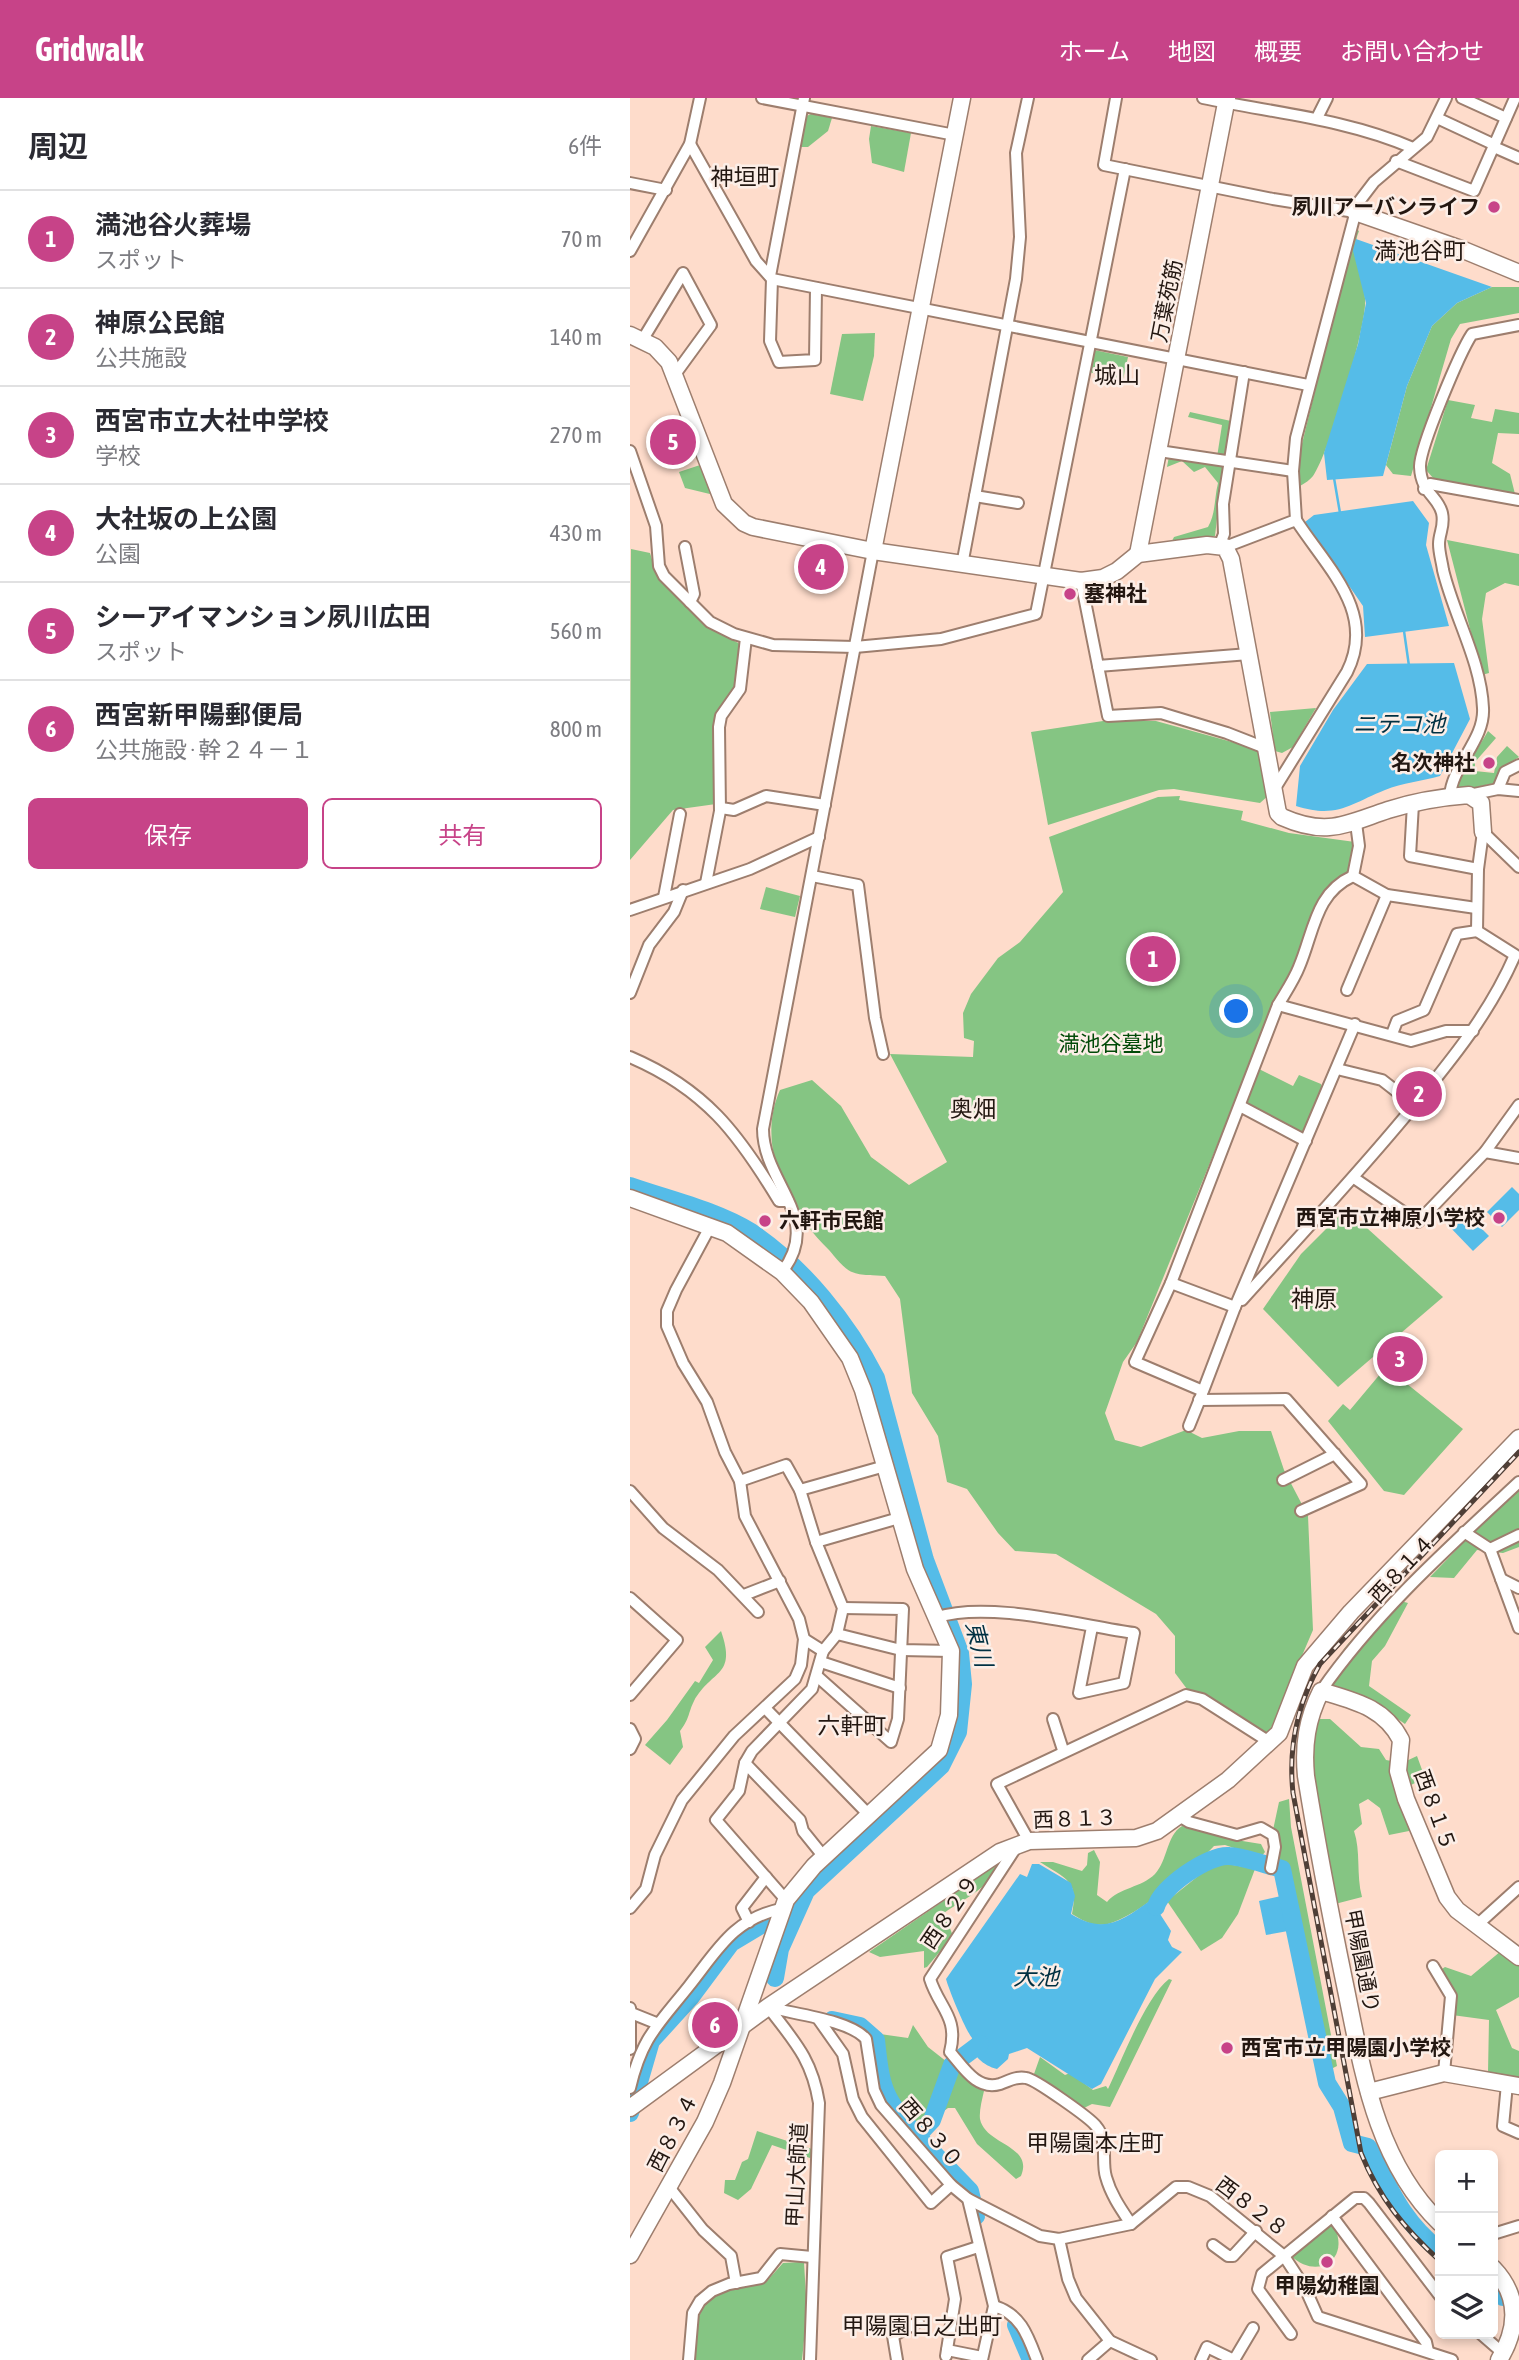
<!DOCTYPE html>
<html lang="ja">
<meta charset="utf-8">
<style>
:root{--surface:#fff;--page:#f2f2f3;--text:#2b2b33;--muted:#7c7c81;--line:#e1e1e2;--accent:#c74388}
body{margin:0;font-family:"Asap Condensed","Noto Sans JP",sans-serif;background:var(--page);color:var(--text)}
.controls{position:absolute;right:21px;bottom:21px;display:grid;overflow:hidden;border-radius:10px;box-shadow:0 4px 10px #0003}
.controls button{width:63px;height:63px;display:grid;place-items:center;padding:0;border:0;border-bottom:2px solid var(--line);background:var(--surface);color:var(--text);font:35px sans-serif}
.you{position:absolute;left:607px;top:914px;width:24px;height:24px;margin:-18px;border:5px solid #fff;border-radius:50%;background:#1a73e8;box-shadow:0 0 0 10px #1a73e833}
.badge{display:grid;place-items:center;width:46px;height:46px;border-radius:50%;background:var(--accent);color:#fff;font-size:23px;font-weight:700}
.pin{position:absolute;translate:-50% -50%;border:4px solid #fff;box-shadow:0 2px 7px #0006}
.list{margin:0;padding:0;list-style:none}
h2{display:flex;justify-content:space-between;align-items:center;height:91px;margin:0;padding:0 28px;font-size:30px}
h2 small{font-size:23px;font-weight:400;color:var(--muted)}
.list li{display:grid;grid-template-columns:46px 1fr auto;gap:21px;align-items:center;box-sizing:border-box;height:98px;padding:0 28px;border-top:2px solid var(--line)}
.list b{display:block;font-size:26px;white-space:nowrap}
.list p{margin:0;font-size:23px;white-space:nowrap;color:var(--muted)}
.list em{font-size:23px;font-style:normal;color:var(--muted)}
.actions{display:flex;gap:14px;padding:21px 28px}
.actions a{flex:1;padding:16px 0;border:2px solid var(--accent);border-radius:10px;text-align:center;font-size:24px;color:var(--accent)}
.actions .main{background:var(--accent);color:#fff}
.icon{flex:none;width:38px;height:38px;fill:none;stroke:currentColor;stroke-width:2;stroke-linecap:round;stroke-linejoin:round}
.map{position:relative;flex:none;width:889px;height:2262px;overflow:hidden}
header{display:flex;align-items:center;gap:42px;box-sizing:border-box;height:98px;padding:0 35px;background:var(--accent);color:#fff}
header strong{font-size:33px}
nav{display:flex;gap:38px;margin-inline-start:auto;font-size:24px}
main{display:flex}
aside{flex:1;background:var(--surface)}
.map>svg:first-child{display:block}
.green{fill:#85c583}
.water{fill:#55bce8}
.lines{fill:none;stroke-linecap:round;stroke-linejoin:round}
.stream{stroke:#55bce8;stroke-width:2.5}
.river{stroke:#55bce8;stroke-width:18}
.street-casing{stroke:#9d7e6e;stroke-width:14}
.secondary-casing{stroke:#9d7e6e;stroke-width:19}
.street{stroke:#fff;stroke-width:10}
.secondary{stroke:#fff;stroke-width:16}
.rail-casing{stroke:#4f3f37;stroke-width:5}
.rail{stroke:#fceee7;stroke-width:2.5;stroke-dasharray:8;stroke-linecap:butt}
.poi-dot{fill:#c74388;stroke:#fceee7;stroke-width:2.5}
.labels{text-anchor:middle;stroke-width:5;stroke-linejoin:round;paint-order:stroke}
.poi-label{font-size:21px;font-weight:bold;fill:#231711;stroke:#fceee7;text-anchor:end}
.street-label{font-size:21px;fill:#231711;stroke:#fceee7}
.park-label{font-size:21px;fill:#024a08;stroke:#fceee7}
.neighbourhood-label{font-size:23px;fill:#231711;stroke:#fceee7}
.water-label{font-size:23px;font-style:italic;fill:#003042;stroke:#fceee7}
</style>
<header>
<strong>Gridwalk</strong>
<nav><a>ホーム</a><a>地図</a><a>概要</a><a>お問い合わせ</a></nav>
</header>
<main>
<aside>
<h2>周辺<small>6件</small></h2>
<ul class="list">
<li><span class="badge">1</span><div><b>満池谷火葬場</b><p>スポット</p></div><em>70 m</em></li>
<li><span class="badge">2</span><div><b>神原公民館</b><p>公共施設</p></div><em>140 m</em></li>
<li><span class="badge">3</span><div><b>西宮市立大社中学校</b><p>学校</p></div><em>270 m</em></li>
<li><span class="badge">4</span><div><b>大社坂の上公園</b><p>公園</p></div><em>430 m</em></li>
<li><span class="badge">5</span><div><b>シーアイマンション夙川広田</b><p>スポット</p></div><em>560 m</em></li>
<li><span class="badge">6</span><div><b>西宮新甲陽郵便局</b><p>公共施設 · 幹２４－１</p></div><em>800 m</em></li>
</ul>
<div class="actions"><a class="main">保存</a><a>共有</a></div>
</aside>
<div class="map">
<svg width="889" height="2262" viewBox="0 0 889 2262">
<rect width="100%" height="100%" fill="#fedccb"/>
<!-- green -->
<g class="green">
<path d="M181,16L202,20L198,33L178,49H169L174,19Z"/>
<path d="M241,28L281,35L274,74L242,65L239,41Z"/>
<path d="M725,130L729,133C717,163 737,179 735,207C734,235 699,356 683,378C680,382 675,385 670,388V354Z"/>
<path d="M862,189H889V215L830,226L821,241L781,378L763,376L756,367L777,288L802,228L827,205Z"/>
<path d="M245,235L244,258L233,303L200,296L212,236Z"/>
<path d="M464,252L498,259L493,282L459,274Z"/>
<path d="M818,302L845,307L841,320L862,324L865,311L889,315V336L868,335L862,365L880,376L885,396L804,381L796,372Z"/>
<path d="M560,314L601,323L595,360L587,359L592,327L558,319Z"/>
<path d="M539,358L593,368L585,438L540,447L544,439L578,429C586,415 584,401 588,385L575,369L564,374L552,363L537,369Z"/>
<path d="M73,366L84,397L55,390L49,374Z"/>
<path d="M817,442L889,456V488L875,485L856,495L852,521L859,575L852,577Z"/>
<path d="M183,448L207,453L200,490L176,486Z"/>
<path d="M1,451L20,455L28,480L74,527L110,546L107,588L87,618L86,706L43,712L0,762Z"/>
<path d="M686,610L663,649L652,655L645,653L640,614Z"/>
<path d="M473,623H526L631,652L639,697L630,705L544,691L529,692L418,727L401,634Z"/>
<path d="M858,633L866,640L845,664V673L864,675L867,659L877,648L889,659L871,670L865,685L828,693V684Z"/>
<path d="M550,698L549,702L613,713L611,722L659,735L725,744L720,775L700,786L682,821L666,866L645,905L507,1244L493,1264L475,1315L485,1342L511,1349L556,1332L572,1340L609,1333H641L654,1372L678,1418L683,1532L638,1637L569,1594L557,1591L545,1575V1538L526,1516L426,1456L385,1453L368,1435L337,1391L317,1384L308,1338L282,1295L270,1201L255,1178C245,1177 231,1178 222,1174C214,1171 205,1159 199,1152C158,1112 125,1048 150,992L182,982L211,1008L241,1059L279,1087L317,1064L260,956L343,959L344,943L334,940L333,915L341,896L368,860L390,844L433,794L419,739L528,699Z"/>
<path d="M136,789L170,798L165,819L130,811Z"/>
<path d="M629,971L663,988L669,977L691,986L693,991L674,1035L617,1006Z"/>
<path d="M716,1111L813,1199L708,1289L633,1211L671,1156Z"/>
<path d="M756,1269L833,1331L774,1397L754,1393L698,1323L713,1306L720,1312Z"/>
<path d="M889,1392V1449L873,1455L847,1452L824,1480L800,1479L862,1415Z"/>
<path d="M771,1503L778,1505L755,1548L742,1563L739,1588L781,1617L775,1626L746,1606L702,1589C706,1580 705,1572 708,1563C713,1542 754,1515 771,1503Z"/>
<path d="M91,1533C107,1579 82,1571 64,1603C58,1615 60,1620 50,1633L53,1649L40,1667L15,1647L37,1622L65,1583L69,1585L83,1562L75,1549Z"/>
<path d="M689,1621H700L731,1649L749,1651L756,1662L772,1665L787,1658L795,1680L781,1687L769,1699L784,1732L759,1737L750,1710L738,1701L729,1706L732,1726L724,1733C731,1753 726,1777 732,1799L705,1806L681,1661L685,1622Z"/>
<path d="M659,1701L661,1729L707,1968L699,1972L701,1983L709,1989L706,1992L696,1993L692,1989L651,1774L644,1773L643,1732L649,1704Z"/>
<path d="M552,1728L600,1741L631,1746L635,1754L631,1759L595,1747L584,1748C563,1771 508,1818 478,1826C464,1829 453,1823 442,1816C449,1782 436,1781 410,1764H423L452,1773L457,1767L458,1755L464,1752L470,1764L467,1797L477,1804C490,1789 511,1790 525,1776C538,1762 536,1738 552,1728Z"/>
<path d="M370,1764C365,1787 332,1802 314,1815L323,1838L297,1869L294,1870V1853L250,1859L239,1854Z"/>
<path d="M592,1765L625,1771L608,1816L592,1840L571,1853L537,1803L582,1767Z"/>
<path d="M871,1853L889,1865V1899L866,1912L882,1950L889,1953V1982L858,1974L859,1922L822,1917L809,1873L815,1869L841,1878Z"/>
<path d="M539,1881L542,1882L480,2009L462,2006L454,2010L404,1976L410,1959L435,1977L440,1975L463,1992L476,1988L478,1991C492,1962 515,1900 539,1881Z"/>
<path d="M283,1927L298,1949L354,1993C352,2002 349,2013 350,2021C355,2047 404,2047 391,2078L386,2081L347,2046L325,2010H318L289,2031L256,1984L250,1936L278,1940Z"/>
<path d="M127,2033L185,2052L183,2058L180,2060L142,2047L121,2091L108,2102L94,2095L95,2082H105L112,2064L118,2061Z"/>
<path d="M702,2125C723,2159 689,2184 661,2158Z"/>
<path d="M170,2164L174,2165L177,2213L172,2262H64L65,2225L79,2200L97,2192L136,2184L153,2165Z"/>
</g>
<!-- water -->
<g class="water">
<path d="M726,141L862,189L827,205L802,228L777,288L753,378L697,382L694,355L728,246L736,205L723,153Z"/>
<path d="M783,403L799,425L796,447L819,528L735,539L733,508L675,424L684,417Z"/>
<path d="M824,565L840,621L810,678C793,683 772,685 755,692C720,706 707,721 666,708L670,668L703,612L737,566Z"/>
<path d="M882,1089L889,1096V1112L872,1129L857,1114Z"/>
<path d="M832,1111L859,1138L843,1153L817,1126Z"/>
<path d="M402,1766H409L441,1785L445,1798L441,1816C474,1837 493,1822 521,1802L541,1833L538,1842L542,1849L552,1854L525,1881L471,1986L462,1991L397,1950L379,1956L378,1961L367,1971C352,1967 340,1956 342,1940C335,1931 319,1892 316,1881L390,1776L397,1779Z"/>
<path d="M651,1798L658,1833L636,1837L629,1803Z"/>
</g>
<g class="lines">
<!-- stream -->
<g class="stream">
<path d="M704,380L710,415"/>
<path d="M774,533L779,568"/>
</g>
<!-- river -->
<g class="river">
<path d="M0,1088C40,1102 85,1112 121,1134C173,1169 218,1225 246,1280L295,1462L330,1555L333,1586L328,1634L311,1668L176,1793L150,1851L145,1880"/>
<path d="M526,1809C530,1790 579,1756 599,1758C616,1759 635,1767 652,1771L697,1985L712,2009L722,2045L738,2049C760,2091 771,2122 810,2153"/>
<path d="M202,1922L230,1928L246,1942C251,1991 254,2001 287,2038L302,2022L322,1967L350,1946"/>
<path d="M0,2015L21,1943L60,1900L101,1845L136,1824L160,1825"/>
<path d="M287,2038L340,2093L346,2118"/>
<path d="M863,2190L873,2199"/>
<path d="M386,2227L401,2262"/>
</g>
<!-- street casing -->
<g class="street-casing">
<g id="street">
<path d="M132,0L325,37"/>
<path d="M486,0L474,67L643,101L725,114"/>
<path d="M573,0C644,15 716,21 783,50"/>
<path d="M832,0L876,20"/>
<path d="M687,20L697,0"/>
<path d="M807,20L865,47"/>
<path d="M60,46L126,163L142,181L678,287"/>
<path d="M864,49L889,60"/>
<path d="M766,63L844,93L885,0"/>
<path d="M0,85L36,92"/>
<path d="M0,153L60,46L70,0"/>
<path d="M140,178L174,0"/>
<path d="M142,181L140,243L149,264L185,262L186,190"/>
<path d="M13,241L53,175L81,227L46,275"/>
<path d="M0,353L26,428L29,468L34,478L80,524L104,536L143,547L225,549L311,541L406,516L495,71"/>
<path d="M529,353L663,373"/>
<path d="M794,391L800,386L889,402"/>
<path d="M345,398L388,405"/>
<path d="M590,446L594,436L593,406L614,274"/>
<path d="M55,449L64,496L60,504"/>
<path d="M595,449L666,422L663,373L666,340L728,105L744,84L797,39L816,0"/>
<path d="M332,467L386,181L390,139L386,55L398,0"/>
<path d="M451,483L468,568L619,556"/>
<path d="M468,568L478,618L531,615L597,635L638,651"/>
<path d="M645,690L717,574C747,514 697,470 666,422"/>
<path d="M868,691L875,674L889,667"/>
<path d="M839,697L868,691L889,693"/>
<path d="M820,698C822,667 855,642 853,610C851,563 824,518 813,472C812,464 809,455 809,446C809,435 815,428 812,415C808,398 791,395 790,369C789,351 830,254 842,236L889,227"/>
<path d="M783,706L780,758L848,771"/>
<path d="M91,710L104,712L136,698L195,707"/>
<path d="M853,734L889,769"/>
<path d="M182,778L228,787L245,920L253,956"/>
<path d="M723,778C685,795 684,834 669,869C664,882 655,895 648,907L541,1185L505,1264L573,1293L605,1209L725,926"/>
<path d="M723,778L757,797L846,810"/>
<path d="M723,778L729,748L726,725"/>
<path d="M76,785L90,713L89,629L91,618L110,591L116,540"/>
<path d="M34,799L50,716"/>
<path d="M0,812L120,771L189,739"/>
<path d="M717,892L757,797"/>
<path d="M0,895L19,847L44,814L53,792"/>
<path d="M648,907L781,943L816,933H843"/>
<path d="M762,936L767,923L794,912L827,836L847,833"/>
<path d="M0,959C75,991 108,1035 149,1103H158"/>
<path d="M707,971L752,982L784,1007"/>
<path d="M610,1008L676,1043"/>
<path d="M855,1054L889,1060"/>
<path d="M724,1080L788,1124L855,1054L889,1007"/>
<path d="M152,1174C194,1120 133,1085 133,1031L243,453"/>
<path d="M541,1185L605,1209"/>
<path d="M612,1202C668,1140 725,1079 778,1015C819,965 859,917 885,857L847,833L848,771L853,734"/>
<path d="M569,1302L656,1301L731,1386L671,1413"/>
<path d="M559,1328L572,1296"/>
<path d="M653,1382L705,1356"/>
<path d="M110,1383L156,1367L170,1392"/>
<path d="M0,1393L33,1430L88,1472L128,1514"/>
<path d="M834,1434L860,1451L889,1530"/>
<path d="M186,1444L170,1392L255,1368"/>
<path d="M860,1451L889,1437"/>
<path d="M871,1481L889,1490"/>
<path d="M114,1497L150,1483"/>
<path d="M0,1500L47,1542L0,1597"/>
<path d="M307,1519C360,1503 448,1527 504,1535L494,1585L449,1595L462,1529"/>
<path d="M207,1536L213,1510L186,1444L269,1420"/>
<path d="M174,1541L193,1553L207,1536L271,1552L321,1553"/>
<path d="M191,1564L270,1590"/>
<path d="M188,1579L261,1644L268,1621L273,1511L213,1510"/>
<path d="M691,1593C745,1515 820,1448 889,1384"/>
<path d="M135,1610L240,1718"/>
<path d="M423,1621L433,1652"/>
<path d="M0,1631L5,1641L0,1651"/>
<path d="M115,1665L170,1722L173,1733L194,1759"/>
<path d="M549,1718L559,1724L607,1737L631,1730L643,1737L645,1749L641,1770"/>
<path d="M399,1743L367,1686L556,1597L572,1601L641,1645"/>
<path d="M387,1748L300,1881C309,1910 329,1919 320,1954C333,1969 347,1993 370,1986C379,1983 386,1978 396,1980C405,1981 460,2020 466,2028C479,2043 471,2063 476,2079C481,2097 491,2111 501,2126"/>
<path d="M156,1802L86,1722L109,1693L115,1665L122,1653L182,1591L193,1553"/>
<path d="M0,1810L16,1791L25,1757L52,1702L104,1638L165,1581L171,1567L174,1541L169,1521L115,1418L110,1383L95,1354L77,1304L53,1265L37,1228V1213L46,1192L81,1127"/>
<path d="M119,1824L112,1810L136,1779"/>
<path d="M847,1827L889,1789"/>
<path d="M803,1868L821,1898L814,1975"/>
<path d="M138,1909C163,1916 220,1922 236,1941L244,1992L251,2007L321,2087L338,2101L364,2208L352,2262"/>
<path d="M138,1909C164,1943 182,1961 189,2005L180,2262"/>
<path d="M0,1910L1,1915L26,1925"/>
<path d="M0,1912V1951"/>
<path d="M189,1922L213,1956L223,2001L232,2019L301,2105L321,2087"/>
<path d="M877,1986L873,2028L889,2035"/>
<path d="M0,1990C12,1939 28,1927 59,1888C87,1853 103,1821 151,1811"/>
<path d="M39,2089L73,2132L101,2158L106,2185"/>
<path d="M338,2101L410,2138L429,2141L501,2126L546,2089H558L580,2098L654,2158L675,2190L688,2219L822,2262"/>
<path d="M702,2118L796,2244L798,2253"/>
<path d="M863,2136L889,2128"/>
<path d="M429,2141L438,2181L446,2200L480,2243L521,2262"/>
<path d="M583,2147L598,2158H603L626,2133"/>
<path d="M364,2208C391,2216 398,2238 407,2262"/>
<path d="M661,2236L628,2191L632,2176L725,2100H734L739,2105L810,2198"/>
<path d="M851,2236L874,2256"/>
<path d="M317,2252L352,2259"/>
<path d="M316,2258L325,2201L317,2159L348,2149"/>
<path d="M59,2262L63,2215L70,2203L82,2193L99,2186L131,2180L150,2156L182,2159"/>
<path d="M267,2262L263,2238L288,2224"/>
<path d="M458,2262L480,2243"/>
<path d="M571,2262L577,2249L604,2262L623,2230"/>
</g>
</g>
<!-- secondary casing -->
<g class="secondary-casing">
<g id="secondary">
<path d="M725,114L831,151L889,175"/>
<path d="M0,237L25,249L39,264L94,406L114,425L123,429L243,453L451,483L473,480L487,473L508,456L577,447L595,449L601,461L648,715L652,719C697,739 716,726 758,712C783,704 812,699 839,697L851,705L853,734"/>
<path d="M243,453L332,0"/>
<path d="M508,456L597,0"/>
<path d="M0,1100L97,1135L152,1174L181,1204L220,1260L233,1292L285,1471L321,1553L319,1617L309,1652L184,1768L156,1802L92,1985L75,2024L0,2157"/>
<path d="M739,1994L814,1975L889,1988"/>
<path d="M0,2010L138,1909L370,1754L399,1743L506,1740L527,1733L598,1682L649,1635L675,1568L721,1514L889,1340"/>
<path d="M810,2125C744,2061 732,1968 714,1882C700,1814 687,1746 676,1678C673,1647 677,1621 691,1593C724,1603 754,1609 771,1642L768,1673L776,1701L817,1799L827,1812L889,1859"/>
<path d="M863,2170C889,2197 889,2229 869,2262"/>
</g>
</g>
<!-- street -->
<use href="#street" class="street"/>
<!-- secondary -->
<use href="#secondary" class="secondary"/>
<!-- rail casing -->
<g class="rail-casing">
<path id="rail" d="M810,2163C775,2131 749,2100 731,2055L663,1695C658,1648 667,1607 690,1566L889,1354"/>
</g>
<!-- rail -->
<use href="#rail" class="rail"/>
</g>
<!-- markers -->
<g class="poi-dot">
<circle cx="864" cy="109" r="7"/>
<circle cx="440" cy="496" r="7"/>
<circle cx="859" cy="665" r="7"/>
<circle cx="869" cy="1120" r="7"/>
<circle cx="135" cy="1123" r="7"/>
<circle cx="597" cy="1950" r="7"/>
<circle cx="697" cy="2164" r="7"/>
</g>
<g class="labels">
<!-- poi labels -->
<g class="poi-label">
<text x="850" y="116">夙川アーバンライフ</text>
<text x="454" y="503" text-anchor="start">塞神社</text>
<text x="845" y="672">名次神社</text>
<text x="855" y="1127">西宮市立神原小学校</text>
<text x="149" y="1130" text-anchor="start">六軒市民館</text>
<text x="611" y="1957" text-anchor="start">西宮市立甲陽園小学校</text>
<text x="697" y="2195" text-anchor="middle">甲陽幼稚園</text>
</g>
<!-- street labels -->
<g class="street-label">
<text transform="translate(537 203) rotate(-79)" y="7">万葉苑筋</text>
<text transform="translate(772 1471) rotate(-47)" y="7">西８１４</text>
<text transform="translate(805 1712) rotate(70)" y="7">西８１５</text>
<text transform="translate(445 1721) rotate(-2)" y="7">西８１３</text>
<text transform="translate(320 1814) rotate(-56)" y="7">西８２９</text>
<text transform="translate(732 1863) rotate(79)" y="7">甲陽園通り</text>
<text transform="translate(43 2035) rotate(-63)" y="7">西８３４</text>
<text transform="translate(301 2035) rotate(49)" y="7">西８３０</text>
<text transform="translate(167 2077) rotate(-87)" y="7">甲山大師道</text>
<text transform="translate(622 2109) rotate(37)" y="7">西８２８</text>
</g>
<!-- park labels -->
<g class="park-label">
<text x="481" y="953">満池谷墓地</text>
</g>
<!-- neighbourhood labels -->
<g class="neighbourhood-label">
<text x="115" y="87">神垣町</text>
<text x="790" y="161">満池谷町</text>
<text x="487" y="285">城山</text>
<text x="343" y="1019">奥畑</text>
<text x="684" y="1209">神原</text>
<text x="222" y="1636">六軒町</text>
<text x="465" y="2053">甲陽園本庄町</text>
<text x="292" y="2236">甲陽園日之出町</text>
</g>
<!-- water labels -->
<g class="water-label">
<text x="769" y="634">ニテコ池</text>
<text transform="translate(349 1546) rotate(76)" y="8">東川</text>
<text x="406" y="1887">大池</text>
</g>
</g>
</svg>
<div class="controls">
<button>+</button>
<button>−</button>
<button><svg class="icon" aria-label="layers" viewBox="0 0 24 24"><path d="M12 4l9 5-9 5-9-5zM3 14l9 5 9-5"/></svg></button>
</div>
<div class="you"></div>
<div class="pin badge" style="left:523px;top:861px">1</div>
<div class="pin badge" style="left:789px;top:996px">2</div>
<div class="pin badge" style="left:770px;top:1261px">3</div>
<div class="pin badge" style="left:191px;top:469px">4</div>
<div class="pin badge" style="left:43px;top:344px">5</div>
<div class="pin badge" style="left:85px;top:1927px">6</div>
</div>
</main>
